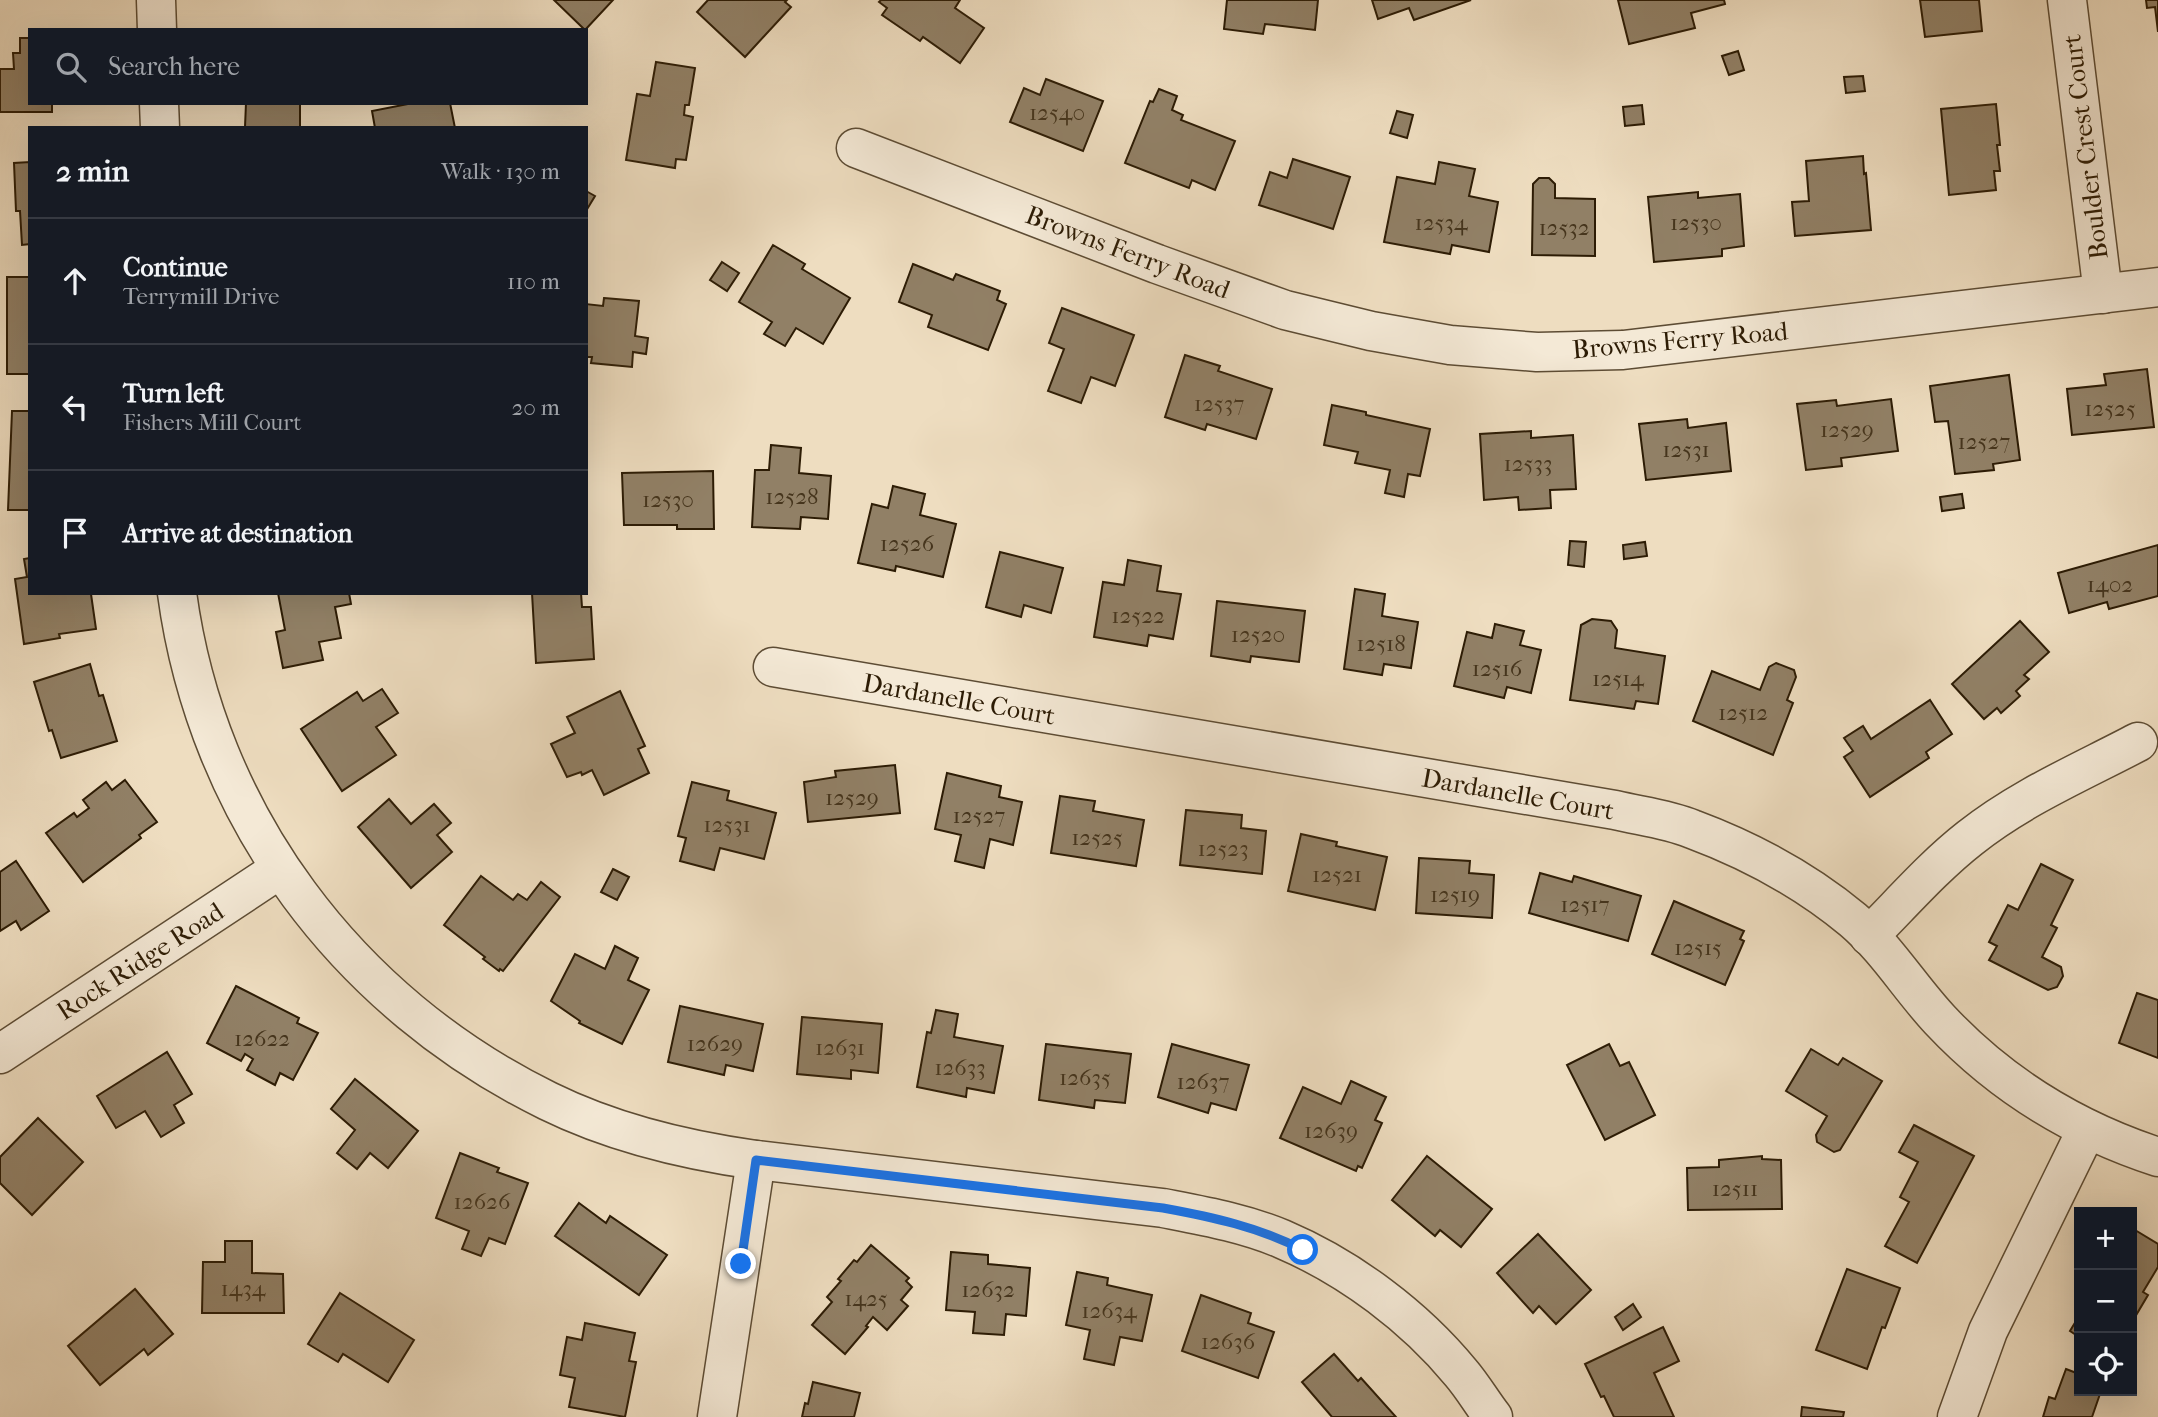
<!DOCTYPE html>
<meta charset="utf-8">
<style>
:root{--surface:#171b24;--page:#242831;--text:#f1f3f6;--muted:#9ea1a6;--line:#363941}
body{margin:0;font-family:"IM FELL French Canon",serif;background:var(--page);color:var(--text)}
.controls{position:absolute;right:21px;bottom:21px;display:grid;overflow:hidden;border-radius:0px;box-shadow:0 7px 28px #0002}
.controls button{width:63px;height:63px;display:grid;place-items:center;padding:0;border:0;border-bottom:2px solid var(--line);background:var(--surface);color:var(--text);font:35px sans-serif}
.stop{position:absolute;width:21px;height:21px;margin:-16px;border:5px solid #1a73e8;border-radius:50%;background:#fff}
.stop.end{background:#1a73e8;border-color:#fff;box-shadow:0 2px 7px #0008}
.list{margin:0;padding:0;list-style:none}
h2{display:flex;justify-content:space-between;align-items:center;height:91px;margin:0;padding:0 28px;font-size:30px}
h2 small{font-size:23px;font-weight:400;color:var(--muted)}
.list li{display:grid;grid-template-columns:46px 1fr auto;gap:21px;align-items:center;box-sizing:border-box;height:126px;padding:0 28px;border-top:2px solid var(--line)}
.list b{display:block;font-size:26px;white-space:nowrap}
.list p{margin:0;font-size:23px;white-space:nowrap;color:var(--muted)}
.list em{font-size:23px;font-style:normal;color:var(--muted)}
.icon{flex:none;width:38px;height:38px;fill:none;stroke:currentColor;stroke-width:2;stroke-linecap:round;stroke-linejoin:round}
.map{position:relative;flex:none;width:2158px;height:1417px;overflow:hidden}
.search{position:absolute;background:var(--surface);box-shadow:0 7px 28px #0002;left:28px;top:28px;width:560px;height:77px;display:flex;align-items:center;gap:18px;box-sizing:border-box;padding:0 24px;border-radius:0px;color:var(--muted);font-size:26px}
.panel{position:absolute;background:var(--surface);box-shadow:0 7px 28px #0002;left:28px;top:126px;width:560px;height:469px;border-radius:0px}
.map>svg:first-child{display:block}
.building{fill:#918066;stroke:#2d1c05;stroke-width:2}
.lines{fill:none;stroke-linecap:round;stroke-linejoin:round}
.minor-casing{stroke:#5d4c34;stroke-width:41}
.minor{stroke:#f4e9d6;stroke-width:38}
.route{stroke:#1a73e8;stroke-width:9}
.labels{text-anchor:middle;stroke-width:7;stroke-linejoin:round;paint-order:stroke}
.number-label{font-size:23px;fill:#46351d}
.street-label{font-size:26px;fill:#2d1c05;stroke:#f4e9d6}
</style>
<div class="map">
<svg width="2158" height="1417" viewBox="0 0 2158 1417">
<rect width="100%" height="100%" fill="#eeddc0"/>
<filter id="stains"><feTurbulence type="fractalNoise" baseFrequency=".00286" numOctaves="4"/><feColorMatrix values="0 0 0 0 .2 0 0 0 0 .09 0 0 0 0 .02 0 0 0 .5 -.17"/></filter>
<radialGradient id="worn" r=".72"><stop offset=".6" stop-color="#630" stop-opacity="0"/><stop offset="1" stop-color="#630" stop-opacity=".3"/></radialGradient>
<!-- building -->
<g class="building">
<path d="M554,0H613L585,30Z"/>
<path d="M708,0H787L785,2L791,7L745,57L697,12Z"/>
<path d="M881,0H960L955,8L984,28L960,63L923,37L920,41L882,15L887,8L879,2Z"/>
<path d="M1227,0H1318L1315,30L1265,24L1263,34L1224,29Z"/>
<path d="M1372,0H1471L1414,20L1409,8L1378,19Z"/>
<path d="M1618,0H1724L1725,4L1691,13L1695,28L1629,44Z"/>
<path d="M1920,0H1979L1982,31L1925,37Z"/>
<path d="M2146,0H2158V32L2155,7L2147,8Z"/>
<path d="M20,38H30V103H52V112H0V69H14L13,53H20Z"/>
<path d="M1738,51L1744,70L1729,75L1722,56Z"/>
<path d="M656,62L695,68L689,105H685L684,115L693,117L686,160L676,159L675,168L626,160L637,94L650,96Z"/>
<path d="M1863,76L1865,91L1846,93L1844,77Z"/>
<path d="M1046,79L1103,101L1083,151L1010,122L1024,88L1040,95Z"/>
<path d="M1159,89L1177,96L1172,110L1183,115L1181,120L1235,141L1215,190L1192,180L1189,188L1125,163L1150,101L1153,102Z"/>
<path d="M246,103H300V128H242L245,127Z"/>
<path d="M413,103H450L455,128H375L372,111Z"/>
<path d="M1996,104L2000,145H1997L2000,171H1994L1996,190L1949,195L1941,109Z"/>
<path d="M1642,105L1644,124L1625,126L1623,107Z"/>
<path d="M1397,111L1413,115L1407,138L1390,133Z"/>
<path d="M1863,156L1864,174L1866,173L1871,230L1795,236L1792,202L1809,201L1806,161Z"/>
<path d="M1293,159L1350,177L1333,229L1259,205L1270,172L1287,178Z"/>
<path d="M30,162V244L22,245L20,211H16L14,163Z"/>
<path d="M1439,162L1475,169L1469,196L1498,202L1489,252L1452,245L1450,254L1384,242L1397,177L1435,184Z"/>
<path d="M1539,178H1549L1555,184V198L1595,199V256L1532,255L1533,184Z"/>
<path d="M586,191L595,196L586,211Z"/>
<path d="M1698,192V198L1740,194L1744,246L1722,249V256L1654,262L1648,197Z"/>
<path d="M773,245L805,264L802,269L850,298L823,344L796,328L785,346L764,334L772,322L739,302Z"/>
<path d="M722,262L739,273L727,291L710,280Z"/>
<path d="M913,264L953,280L956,274L1000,291L997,300L1006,304L988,350L928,327L932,315L899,302Z"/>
<rect x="7" y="277" width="23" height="97"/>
<path d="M604,298L639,301L635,336L648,338L646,354L633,352L632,367L591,363L592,357H586V304L603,306Z"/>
<path d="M1062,308L1134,335L1115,386L1091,377L1081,403L1048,391L1064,349L1049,343Z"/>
<path d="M1185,355L1220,366L1218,371L1272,389L1256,439L1207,424L1205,430L1165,417Z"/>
<path d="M2147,369L2154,427L2072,435L2067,389L2106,385L2104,374Z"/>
<path d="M2009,375L2020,460L1993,464L1994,470L1955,474L1948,421L1935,422L1930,386Z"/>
<path d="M1891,399L1898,451L1841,458L1842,466L1806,470L1797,404L1836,400L1837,406Z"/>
<path d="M1332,405L1366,412V415L1430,429L1420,476L1408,474L1404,497L1385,493L1390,470L1355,463L1358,452L1324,445Z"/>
<path d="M12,411H30V510H8Z"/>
<path d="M1687,419L1688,428L1726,423L1731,471L1646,480L1639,424Z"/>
<path d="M1531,431V438L1573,435L1576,489L1550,490L1551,508L1519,510L1518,497L1484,500L1480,434Z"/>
<path d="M771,445L801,448L799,473L831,476L828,519L801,517L800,529L752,527L755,470H769Z"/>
<path d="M713,471L714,529H677V525H624L622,473Z"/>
<path d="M893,486L925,494L920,515L956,524L943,577L896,566L895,571L858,563L872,504L888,508Z"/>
<path d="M1962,494L1964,508L1942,511L1940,497Z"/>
<path d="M1570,541L1586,542L1584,567L1568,565Z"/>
<path d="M1645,542L1647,556L1624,559L1623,545Z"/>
<path d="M2158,545V596L2109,609L2107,602L2069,613L2058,573Z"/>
<path d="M1000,552L1063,568L1051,613L1024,605L1021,617L986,607Z"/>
<path d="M30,558V593L91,594L96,629L59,634L60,638L24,644L15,579L27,577L24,559Z"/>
<path d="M1128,560L1161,566L1157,591L1181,594L1173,639L1149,635L1147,646L1094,637L1103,582L1124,585Z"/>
<path d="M1355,589L1385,594L1382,616L1418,622L1411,668L1384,664L1382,675L1344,669Z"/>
<path d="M278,593H349L351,604L335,607L341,638L319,642L323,660L283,668L276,632L285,630Z"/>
<path d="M532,593H581L582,607H591L594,659L536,663Z"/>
<path d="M1217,601L1305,611L1299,662L1251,656L1250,662L1211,656Z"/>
<path d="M1592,619L1611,621L1617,630L1615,648L1665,656L1658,704L1636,701L1634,709L1570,700L1581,625Z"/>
<path d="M2020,621L2049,652L2024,675L2029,679L2016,691L2020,696L2001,713L1997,708L1984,719L1952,684Z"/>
<path d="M1495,624L1524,631L1520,645L1541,650L1531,693L1507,687L1504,698L1454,686L1467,632L1492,638Z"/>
<path d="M1776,663L1794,670L1796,677L1787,700L1793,703L1773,755L1693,721L1712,671L1760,690L1769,667Z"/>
<path d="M90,664L99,696L103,695L117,741L61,758L52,730L49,731L34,682Z"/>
<path d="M382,689L398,713L376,727L396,755L342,791L301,729L357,692L363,701Z"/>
<path d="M620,691L645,746L638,749L649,773L604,795L592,770L582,775L581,772L567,777L551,744L575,733L567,717Z"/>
<path d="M1930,700L1952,734L1926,752L1929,758L1870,797L1844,757L1853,751L1844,738L1863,726L1871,739Z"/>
<path d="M895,765L900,813L808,822L804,782L836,777L835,771Z"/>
<path d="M947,773L1001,786L999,797L1022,802L1013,845L990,839L984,868L955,861L961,835L935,829Z"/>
<path d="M125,780L157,822L139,835L141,838L83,882L46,833L74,813L77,817L89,808L83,800L106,782L112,790Z"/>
<path d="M692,782L729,791L727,800L776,813L764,859L720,848L714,870L680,861L686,838L678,836Z"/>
<path d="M1060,796L1095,801L1093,811L1144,820L1136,866L1051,853Z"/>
<path d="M389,799L411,824L434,804L451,823L437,835L452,852L411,888L358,827Z"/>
<path d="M1186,810L1242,815L1241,828L1266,831L1262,874L1180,865Z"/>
<path d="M1301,834L1337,842L1336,846L1387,857L1375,910L1288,891Z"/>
<path d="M1419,858L1470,861L1469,873L1494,875L1492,918L1416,913Z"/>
<path d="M16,861L49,911L21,930L16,921L0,931V872Z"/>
<path d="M2041,864L2073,880L2051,925L2057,928L2042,957L2061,967L2063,976L2057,987L2048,990L1989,960L1997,946L1989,942L2008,905L2018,910Z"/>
<path d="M613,869L629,877L617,900L601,892Z"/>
<path d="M1540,873L1572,882L1574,876L1641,896L1628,941L1529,913Z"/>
<path d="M481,876L513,900L518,894L527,900L541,882L560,897L503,971L500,969L499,971L483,959L485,957L444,925Z"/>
<path d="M1674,901L1744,931L1740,939L1744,941L1725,985L1652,954Z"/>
<path d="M615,946L638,958L628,980L649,990L622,1044L579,1023L580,1021L551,1001L575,954L605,969Z"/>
<path d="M236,986L299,1018L297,1023L318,1033L293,1080L280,1073L275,1085L247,1070L253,1059L245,1054L241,1061L207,1043Z"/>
<path d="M2137,993L2158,1000V1058L2119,1043Z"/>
<path d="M680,1006L763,1024L753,1071L726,1065L724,1075L668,1062Z"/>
<path d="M936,1010L958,1014L954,1037L1003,1046L994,1093L967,1088L966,1097L917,1087L927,1032L931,1033Z"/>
<path d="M802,1017L882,1024L878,1073L851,1070V1079L797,1074Z"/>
<path d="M1046,1044L1131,1054L1125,1103L1095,1100L1094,1108L1039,1100Z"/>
<path d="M1172,1044L1249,1065L1236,1110L1211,1103L1208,1113L1158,1097Z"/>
<path d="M1609,1044L1620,1066L1629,1062L1655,1115L1605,1140L1567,1065Z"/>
<path d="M1811,1049L1838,1065L1843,1058L1882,1081L1840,1150L1834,1152L1817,1142L1816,1135L1827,1116L1786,1091Z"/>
<path d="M167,1052L192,1094L174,1105L184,1123L161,1137L145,1111L116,1128L97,1096Z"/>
<path d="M355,1079L418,1131L388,1168L370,1153L357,1169L337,1153L355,1130L331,1109Z"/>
<path d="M1351,1081L1386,1097L1375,1120L1382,1123L1362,1168L1358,1166L1356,1171L1280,1138L1303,1087L1341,1104Z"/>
<path d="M38,1118L83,1162L32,1215L0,1183V1157Z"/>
<path d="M1914,1125L1974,1156L1917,1263L1885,1246L1909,1202L1900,1197L1918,1162L1899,1152Z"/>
<path d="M460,1153L499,1168L497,1172L528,1183L505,1244L489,1238L481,1256L462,1249L469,1231L436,1218Z"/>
<path d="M1427,1156L1492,1209L1461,1247L1440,1230L1435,1236L1392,1200Z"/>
<path d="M1762,1156V1159L1781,1160L1782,1209L1688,1210L1687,1168L1719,1167V1160Z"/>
<path d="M579,1203L606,1223L610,1216L667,1255L639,1295L555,1236Z"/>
<path d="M2135,1230L2158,1244V1267L2143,1292L2148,1295L2132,1322V1235Z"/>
<path d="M1538,1234L1591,1290L1556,1324L1539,1306L1533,1313L1497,1273Z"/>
<path d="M225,1241H252V1273L283,1274L284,1313H202L203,1262H225Z"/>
<path d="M871,1245L909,1278L906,1281L912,1287L901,1300L908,1306L887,1330L873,1317L866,1326L868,1327L845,1354L812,1325L832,1302L827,1297L841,1281L838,1279L854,1260L857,1262Z"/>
<path d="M951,1252L988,1255V1264L1030,1268L1026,1316L1006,1314L1004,1335L973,1333L975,1312L946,1310Z"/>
<path d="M1847,1269L1900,1288L1885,1328L1882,1327L1867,1369L1816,1350Z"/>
<path d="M1077,1272L1108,1278L1107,1285L1152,1295L1142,1341L1120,1337L1114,1365L1084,1359L1090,1330L1066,1325Z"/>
<path d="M135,1289L173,1334L148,1355L144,1349L100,1385L68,1346Z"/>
<path d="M340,1293L414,1340L388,1382L343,1354L338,1362L308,1344Z"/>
<path d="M1201,1295L1251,1313L1248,1323L1274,1332L1258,1378L1182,1351Z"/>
<path d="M1633,1304L1641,1317L1623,1330L1615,1317Z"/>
<path d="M2079,1316V1337L2070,1331Z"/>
<path d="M585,1323L635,1333L629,1361L636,1362L625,1417L569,1407L575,1378L560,1375L567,1337L582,1340Z"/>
<path d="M1663,1327L1679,1361L1654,1373L1674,1417H1614L1604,1396L1601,1397L1585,1364Z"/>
<path d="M1334,1354L1358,1381L1361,1378L1396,1417H1332L1302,1382Z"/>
<path d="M2066,1369L2079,1374V1391H2101L2092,1417H2043L2049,1397L2055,1399Z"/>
<path d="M813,1382L860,1393L854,1417H802L805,1403L808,1404Z"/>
<path d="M1802,1407L1844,1412L1843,1417H1801Z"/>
</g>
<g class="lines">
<!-- minor casing -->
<g class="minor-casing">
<g id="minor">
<path d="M156,0L157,30"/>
<path d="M2067,0L2103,294"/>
<path d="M159,103L160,128"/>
<path d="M856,148L1157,264L1285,310L1371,331L1450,345L1537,352L1623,350L2158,287"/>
<path d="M177,593C207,816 348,1003 548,1101C613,1133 684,1150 756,1160L1163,1208C1204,1216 1244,1223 1282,1239C1350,1268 1415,1317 1461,1373C1473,1387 1482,1403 1493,1417"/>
<path d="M773,667L1615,810C1640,816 1668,819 1692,829C1751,851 1805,880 1853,920C1887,949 1910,988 1940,1020C2000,1084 2075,1130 2158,1157"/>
<path d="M1869,936C1902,903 1933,867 1970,838C2020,798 2081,772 2138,742"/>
<path d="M0,1054L280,869"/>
<path d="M717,1417L756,1160"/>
<path d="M1957,1417L1988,1331L2087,1129"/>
</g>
</g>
<!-- minor -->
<use href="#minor" class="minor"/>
</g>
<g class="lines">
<!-- route -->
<path class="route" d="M741,1264L756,1160L1163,1208C1212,1217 1259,1227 1303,1250"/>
</g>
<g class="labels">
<!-- number labels -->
<g class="number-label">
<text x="1057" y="120">12540</text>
<text x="1441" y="230">12534</text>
<text x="1696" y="230">12530</text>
<text x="1564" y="235">12532</text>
<text x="1219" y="411">12537</text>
<text x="2110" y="416">12525</text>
<text x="1847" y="437">12529</text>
<text x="1984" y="449">12527</text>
<text x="1686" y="457">12531</text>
<text x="1528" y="471">12533</text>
<text x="792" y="504">12528</text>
<text x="668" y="507">12530</text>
<text x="907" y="551">12526</text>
<text x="2110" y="592">1402</text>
<text x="1138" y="623">12522</text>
<text x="1258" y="642">12520</text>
<text x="1381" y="651">12518</text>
<text x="1497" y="676">12516</text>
<text x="1618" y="686">12514</text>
<text x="1743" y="720">12512</text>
<text x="852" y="805">12529</text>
<text x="979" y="823">12527</text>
<text x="727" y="832">12531</text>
<text x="1097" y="845">12525</text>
<text x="1223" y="856">12523</text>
<text x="1337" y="882">12521</text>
<text x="1455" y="902">12519</text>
<text x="1585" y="912">12517</text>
<text x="1698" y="955">12515</text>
<text x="262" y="1046">12622</text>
<text x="715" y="1051">12629</text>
<text x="840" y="1055">12631</text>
<text x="960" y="1075">12633</text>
<text x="1085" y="1085">12635</text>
<text x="1203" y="1089">12637</text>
<text x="1331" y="1138">12639</text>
<text x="1735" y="1196">12511</text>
<text x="482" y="1209">12626</text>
<text x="243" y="1296">1434</text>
<text x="988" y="1297">12632</text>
<text x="866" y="1306">1425</text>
<text x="1109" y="1318">12634</text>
<text x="1228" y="1349">12636</text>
</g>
<!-- street labels -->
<g class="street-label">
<text transform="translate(2085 147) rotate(-97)" y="9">Boulder Crest Court</text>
<text transform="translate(1128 252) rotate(21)" y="9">Browns Ferry Road</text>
<text transform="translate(1680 340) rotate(-5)" y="9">Browns Ferry Road</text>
<text transform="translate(959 699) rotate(10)" y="9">Dardanelle Court</text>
<text transform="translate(1518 794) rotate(10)" y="9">Dardanelle Court</text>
<text transform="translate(140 961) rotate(-33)" y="9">Rock Ridge Road</text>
</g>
</g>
<rect width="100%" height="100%" filter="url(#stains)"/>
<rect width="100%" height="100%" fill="url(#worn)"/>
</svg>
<div class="controls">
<button>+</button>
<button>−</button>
<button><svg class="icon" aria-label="locate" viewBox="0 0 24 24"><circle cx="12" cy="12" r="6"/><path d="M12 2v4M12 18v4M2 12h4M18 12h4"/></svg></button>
</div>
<div class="stop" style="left:1303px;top:1250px"></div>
<div class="stop end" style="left:741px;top:1264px"></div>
<div class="search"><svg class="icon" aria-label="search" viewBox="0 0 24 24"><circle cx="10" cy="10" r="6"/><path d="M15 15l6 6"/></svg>Search here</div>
<section class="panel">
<h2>2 min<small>Walk · 130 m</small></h2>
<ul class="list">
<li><svg class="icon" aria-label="ahead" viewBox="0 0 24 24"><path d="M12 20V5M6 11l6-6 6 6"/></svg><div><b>Continue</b><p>Terrymill Drive</p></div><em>110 m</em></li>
<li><svg class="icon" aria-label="left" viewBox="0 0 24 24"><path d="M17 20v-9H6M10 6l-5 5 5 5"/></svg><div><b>Turn left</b><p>Fishers Mill Court</p></div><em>20 m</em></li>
<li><svg class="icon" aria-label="arrive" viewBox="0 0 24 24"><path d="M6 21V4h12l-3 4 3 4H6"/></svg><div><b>Arrive at destination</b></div></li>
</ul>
</section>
</div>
